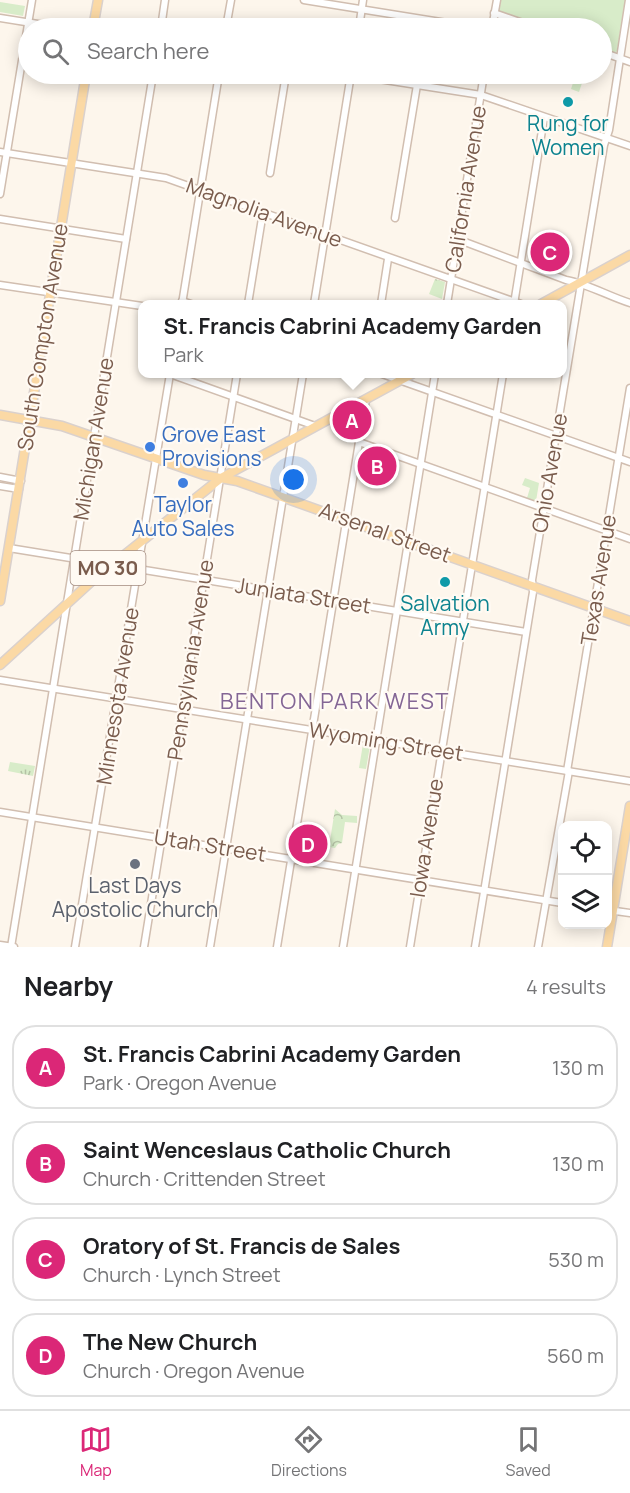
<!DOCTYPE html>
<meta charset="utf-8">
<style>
:root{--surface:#fff;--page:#f6f6f6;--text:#202124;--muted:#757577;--line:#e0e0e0;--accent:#db2777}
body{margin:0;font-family:Manrope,sans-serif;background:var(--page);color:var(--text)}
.controls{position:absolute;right:18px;bottom:18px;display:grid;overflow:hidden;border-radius:12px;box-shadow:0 3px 15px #0003}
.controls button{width:54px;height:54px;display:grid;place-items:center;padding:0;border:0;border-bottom:2px solid var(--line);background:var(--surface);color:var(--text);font:30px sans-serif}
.you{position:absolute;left:294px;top:480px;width:21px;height:21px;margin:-15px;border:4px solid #fff;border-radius:50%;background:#1a73e8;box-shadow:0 0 0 9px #1a73e833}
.badge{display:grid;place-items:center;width:39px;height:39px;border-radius:50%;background:var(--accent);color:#fff;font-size:20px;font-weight:700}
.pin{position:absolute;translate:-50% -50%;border:3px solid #fff;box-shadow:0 2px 6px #0006}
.popup{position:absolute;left:138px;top:300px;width:429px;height:78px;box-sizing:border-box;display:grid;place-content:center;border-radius:12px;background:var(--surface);filter:drop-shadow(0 2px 4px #0005);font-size:20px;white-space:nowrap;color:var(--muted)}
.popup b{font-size:22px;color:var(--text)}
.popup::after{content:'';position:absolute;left:50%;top:100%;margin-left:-12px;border:12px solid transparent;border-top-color:var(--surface)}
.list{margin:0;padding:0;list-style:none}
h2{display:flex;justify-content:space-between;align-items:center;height:78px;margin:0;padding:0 24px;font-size:26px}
h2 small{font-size:20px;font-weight:400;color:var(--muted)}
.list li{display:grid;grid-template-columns:39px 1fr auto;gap:18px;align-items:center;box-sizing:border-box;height:84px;margin:0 12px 12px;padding:0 12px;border:2px solid var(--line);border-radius:24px}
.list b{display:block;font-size:22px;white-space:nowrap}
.list p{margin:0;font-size:20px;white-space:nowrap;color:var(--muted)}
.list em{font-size:20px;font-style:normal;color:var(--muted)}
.icon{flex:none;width:33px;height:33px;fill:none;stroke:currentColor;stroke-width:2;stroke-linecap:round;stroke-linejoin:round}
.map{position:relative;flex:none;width:630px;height:947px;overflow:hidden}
.search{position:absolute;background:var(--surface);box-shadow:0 3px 15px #0003;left:18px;right:18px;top:18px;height:66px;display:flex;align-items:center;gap:15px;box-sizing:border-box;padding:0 21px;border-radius:33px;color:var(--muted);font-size:22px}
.sheet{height:462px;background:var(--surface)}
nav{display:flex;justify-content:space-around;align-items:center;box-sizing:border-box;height:84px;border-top:2px solid var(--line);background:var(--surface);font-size:16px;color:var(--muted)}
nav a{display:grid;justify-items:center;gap:3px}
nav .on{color:var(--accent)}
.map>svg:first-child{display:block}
.grass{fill:url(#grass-tufts)}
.forest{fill:url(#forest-crowns)}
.green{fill:#d8ecc9}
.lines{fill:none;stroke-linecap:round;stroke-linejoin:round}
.minor-casing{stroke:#d1beb0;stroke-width:9}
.major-casing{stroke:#dad1cd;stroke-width:11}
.minor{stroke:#fff;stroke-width:6}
.major{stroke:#fbd9a5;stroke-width:8}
.culture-dot{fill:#0f9aa8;stroke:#fffaf3;stroke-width:2}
.shop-dot{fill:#3f7fe0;stroke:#fffaf3;stroke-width:2}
.worship-dot{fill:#6b7280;stroke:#fffaf3;stroke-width:2}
.labels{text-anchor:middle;stroke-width:4.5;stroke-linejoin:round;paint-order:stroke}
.shield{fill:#fffaf3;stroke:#a28b7f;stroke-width:1.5}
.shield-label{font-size:20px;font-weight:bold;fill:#7a5c4d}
.culture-label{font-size:21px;fill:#0d838f;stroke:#fffaf3}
.street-label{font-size:21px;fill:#7a5c4d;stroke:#fffaf3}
.shop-label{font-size:21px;fill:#366cbe;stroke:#fffaf3;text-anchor:start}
.worship-label{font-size:21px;fill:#5b616d;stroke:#fffaf3}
.neighbourhood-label{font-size:22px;letter-spacing:1.5px;fill:#846695;stroke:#fffaf3}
</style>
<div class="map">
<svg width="630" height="947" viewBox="0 0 630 947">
<defs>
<pattern id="grass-tufts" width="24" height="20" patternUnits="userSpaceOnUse" patternTransform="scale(1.5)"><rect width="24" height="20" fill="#d8ecc9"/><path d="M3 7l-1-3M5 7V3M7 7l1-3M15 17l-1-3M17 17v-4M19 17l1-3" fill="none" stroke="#b4c2a5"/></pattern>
<pattern id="forest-crowns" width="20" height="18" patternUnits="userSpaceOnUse" patternTransform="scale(1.5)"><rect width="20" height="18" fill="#d8ecc9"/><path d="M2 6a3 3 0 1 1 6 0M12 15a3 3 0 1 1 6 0" fill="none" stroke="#b4c2a5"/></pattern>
</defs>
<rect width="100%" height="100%" fill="#fdf6ec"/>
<!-- grass -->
<g class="grass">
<path d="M435,279L445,282L442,299L429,294Z"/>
<path d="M10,762L35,766L33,776L8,771Z"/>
</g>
<!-- forest -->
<path class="forest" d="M335,809L342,815L357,816V823L345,822L342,843L338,844L335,848L329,847Z"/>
<!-- green -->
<g class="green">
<path d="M501,0H625L617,51L615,53L602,48V28H547L501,12L499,10Z"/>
<path d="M0,2L25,6L23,16L0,12Z"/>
<path d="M576,74H585L579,92L571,89L574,80H576Z"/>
<path d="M525,478L539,483L536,501L527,498L530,488L522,485Z"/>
<path d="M363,744L370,746L366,769L359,768Z"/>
</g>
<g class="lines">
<!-- minor casing -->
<g class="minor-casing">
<g id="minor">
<path d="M304,0L478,28"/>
<path d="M494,13L537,28"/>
<path d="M0,18L63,28"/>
<path d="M161,28L165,0"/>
<path d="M226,28L231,0"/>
<path d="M359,28L363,0"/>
<path d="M492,28L497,0"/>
<path d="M602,52L630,62"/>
<path d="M347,74L481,95L630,146"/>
<path d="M0,152L166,178L521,304"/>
<path d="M270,173L286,74"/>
<path d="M0,194L32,0"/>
<path d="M395,218L417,85"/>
<path d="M0,219L126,239"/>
<path d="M457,239L566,280C588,284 608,296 630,303"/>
<path d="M0,285L142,306"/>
<path d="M182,301L191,304"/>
<path d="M182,304L219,74"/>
<path d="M248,304L263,212"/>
<path d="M314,304L351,74"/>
<path d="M381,304L388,259"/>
<path d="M447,304L484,74"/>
<path d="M514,304L544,118"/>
<path d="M170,374L315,426"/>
<path d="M382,374L630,462"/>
<path d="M359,442L630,539"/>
<path d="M0,477L21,481"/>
<path d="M0,486L19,489"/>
<path d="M9,548L526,632"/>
<path d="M0,680L630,781"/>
<path d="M567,771L630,388"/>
<path d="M0,812L562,903"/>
<path d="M608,910L630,913"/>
<path d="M0,945L14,947"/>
<path d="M11,947L153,74"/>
<path d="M75,947L170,374"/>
<path d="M144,947L237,374"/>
<path d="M210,947L303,374"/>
<path d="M277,947L366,399"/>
<path d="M343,947L435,374"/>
<path d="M410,947L503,374"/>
<path d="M475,947L533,592L532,580L604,145L609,130L629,0"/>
<path d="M538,947L569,771"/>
</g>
</g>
<!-- major casing -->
<g class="major-casing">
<g id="major">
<path d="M93,28L98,0"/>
<path d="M541,304L630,255"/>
<path d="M0,415L62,426L204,475L237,481L630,621"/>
<path d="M0,601L86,74"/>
<path d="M0,665L93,580L221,478L412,374"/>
<path d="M607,947L630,806"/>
</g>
</g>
<!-- minor -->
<use href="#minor" class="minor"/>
<!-- major -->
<use href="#major" class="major"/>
</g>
<!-- markers -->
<g class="culture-dot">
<circle cx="568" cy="102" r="6"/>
<circle cx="445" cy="582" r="6"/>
</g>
<g class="shop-dot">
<circle cx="150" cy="447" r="6"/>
<circle cx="183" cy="483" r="6"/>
</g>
<circle class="worship-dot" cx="135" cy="864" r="6"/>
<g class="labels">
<!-- shield labels -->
<rect class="shield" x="70.5" y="551" width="75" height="34" rx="4.5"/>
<g class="shield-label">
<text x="108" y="575">MO 30</text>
</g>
<!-- culture labels -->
<g class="culture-label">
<text x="568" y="131">Rung for<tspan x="568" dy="24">Women</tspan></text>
<text x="445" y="611">Salvation<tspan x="445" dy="24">Army</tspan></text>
</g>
<!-- street labels -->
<g class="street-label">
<text transform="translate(466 189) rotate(-81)" y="7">California Avenue</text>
<text transform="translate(264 213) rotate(20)" y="7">Magnolia Avenue</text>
<text transform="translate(43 337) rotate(-81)" y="7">South Compton Avenue</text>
<text transform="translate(94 439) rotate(-81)" y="7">Michigan Avenue</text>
<text transform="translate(550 473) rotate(-80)" y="7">Ohio Avenue</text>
<text transform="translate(385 533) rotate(20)" y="7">Arsenal Street</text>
<text transform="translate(599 580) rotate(-81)" y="7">Texas Avenue</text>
<text transform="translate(303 596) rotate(9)" y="7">Juniata Street</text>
<text transform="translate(191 660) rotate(-81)" y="7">Pennsylvania Avenue</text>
<text transform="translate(118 696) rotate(-81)" y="7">Minnesota Avenue</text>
<text transform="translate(386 742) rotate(9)" y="7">Wyoming Street</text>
<text transform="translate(427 838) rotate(-81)" y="7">Iowa Avenue</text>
<text transform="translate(210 846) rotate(9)" y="7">Utah Street</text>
</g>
<!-- shop labels -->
<g class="shop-label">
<text x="162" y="442">Grove East<tspan x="162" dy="24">Provisions</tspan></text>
<text x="183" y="512" text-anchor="middle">Taylor<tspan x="183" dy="24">Auto Sales</tspan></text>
</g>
<!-- worship labels -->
<g class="worship-label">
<text x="135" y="893">Last Days<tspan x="135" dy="24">Apostolic Church</tspan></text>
</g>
<!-- neighbourhood labels -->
<g class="neighbourhood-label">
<text x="335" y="709">BENTON PARK WEST</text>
</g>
</g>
</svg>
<div class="controls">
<button><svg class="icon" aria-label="locate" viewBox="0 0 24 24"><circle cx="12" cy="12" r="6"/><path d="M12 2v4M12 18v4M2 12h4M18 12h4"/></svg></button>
<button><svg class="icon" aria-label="layers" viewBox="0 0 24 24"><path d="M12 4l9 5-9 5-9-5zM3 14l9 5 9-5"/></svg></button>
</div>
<div class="you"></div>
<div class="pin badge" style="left:352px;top:420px">A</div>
<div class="popup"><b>St. Francis Cabrini Academy Garden</b>Park</div>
<div class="pin badge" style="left:377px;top:466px">B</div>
<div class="pin badge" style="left:550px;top:252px">C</div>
<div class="pin badge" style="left:308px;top:844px">D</div>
<div class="search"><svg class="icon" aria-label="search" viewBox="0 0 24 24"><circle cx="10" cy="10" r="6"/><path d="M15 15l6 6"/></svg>Search here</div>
</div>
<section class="sheet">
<h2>Nearby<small>4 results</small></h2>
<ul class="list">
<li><span class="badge">A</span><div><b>St. Francis Cabrini Academy Garden</b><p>Park · Oregon Avenue</p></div><em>130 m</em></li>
<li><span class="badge">B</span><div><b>Saint Wenceslaus Catholic Church</b><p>Church · Crittenden Street</p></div><em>130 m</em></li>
<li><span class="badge">C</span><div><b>Oratory of St. Francis de Sales</b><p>Church · Lynch Street</p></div><em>530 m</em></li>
<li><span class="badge">D</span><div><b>The New Church</b><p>Church · Oregon Avenue</p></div><em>560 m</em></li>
</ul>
</section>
<nav>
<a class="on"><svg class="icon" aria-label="map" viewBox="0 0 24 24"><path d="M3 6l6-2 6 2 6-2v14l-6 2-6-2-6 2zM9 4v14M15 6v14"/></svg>Map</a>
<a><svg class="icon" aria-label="directions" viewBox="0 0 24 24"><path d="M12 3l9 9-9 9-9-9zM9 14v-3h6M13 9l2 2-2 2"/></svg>Directions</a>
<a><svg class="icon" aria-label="saved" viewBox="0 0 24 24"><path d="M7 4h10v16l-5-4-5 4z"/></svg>Saved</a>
</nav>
